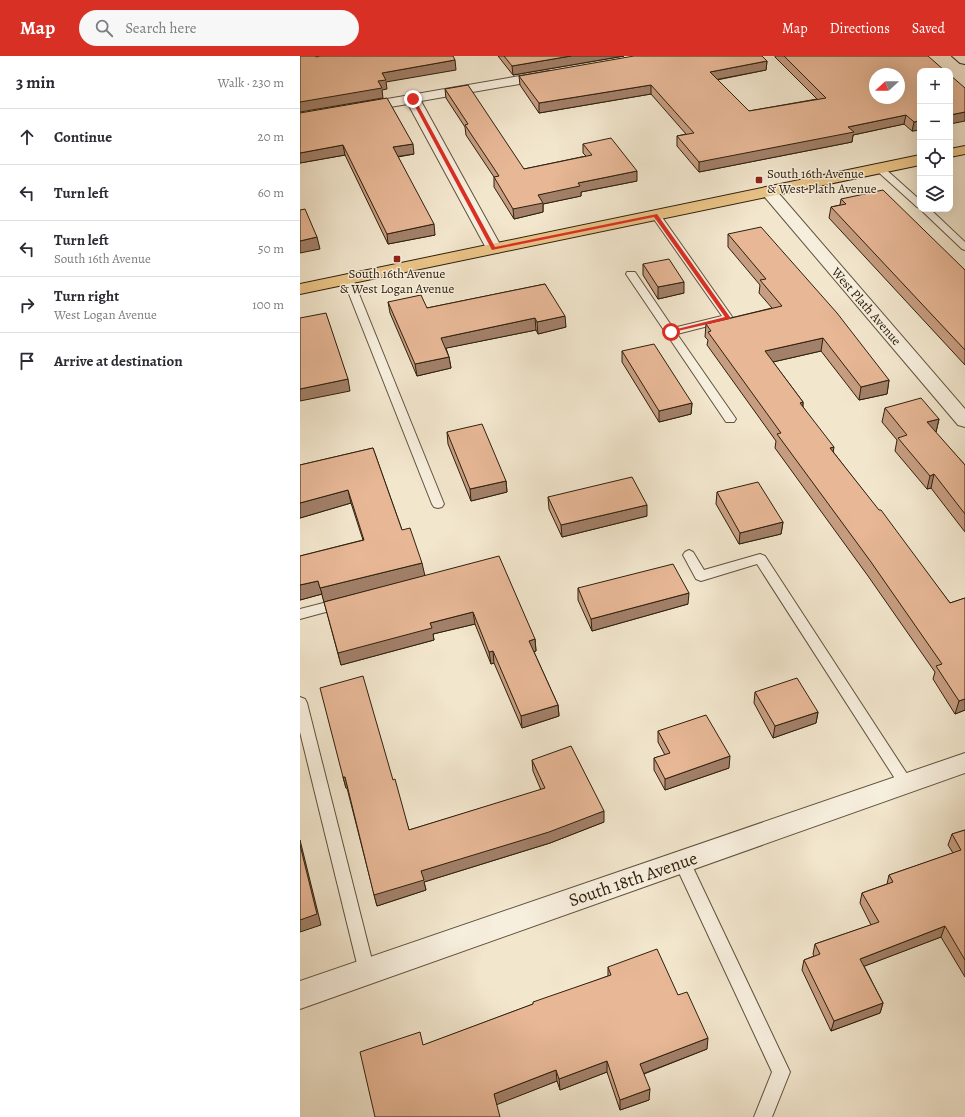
<!DOCTYPE html>
<meta charset="utf-8">
<style>
:root{--surface:#fff;--page:#f7f7f7;--text:#2b2b33;--muted:#7c7c81;--line:#e1e1e2;--accent:#d93025}
body{margin:0;font-family:Alegreya,serif;background:var(--page);color:var(--text)}
.controls{position:absolute;right:12px;top:12px;display:grid;overflow:hidden;border-radius:8px;box-shadow:0 4px 16px #0002}
.controls button{width:36px;height:36px;display:grid;place-items:center;padding:0;border:0;border-bottom:1px solid var(--line);background:var(--surface);color:var(--text);font:20px sans-serif}
.compass{position:absolute;left:569px;top:12px;width:36px;height:36px;border-radius:50%;background:var(--surface);box-shadow:0 4px 16px #0002;rotate:249deg}
.stop{position:absolute;width:12px;height:12px;margin:-9px;border:3px solid #d93025;border-radius:50%;background:#fff}
.stop.end{background:#d93025;border-color:#fff;box-shadow:0 1px 4px #0008}
.list{margin:0;padding:0;list-style:none}
h2{display:flex;justify-content:space-between;align-items:center;height:52px;margin:0;padding:0 16px;font-size:17px}
h2 small{font-size:13px;font-weight:400;color:var(--muted)}
.list li{display:grid;grid-template-columns:26px 1fr auto;gap:12px;align-items:center;box-sizing:border-box;height:56px;padding:0 16px;border-top:1px solid var(--line)}
.list b{display:block;font-size:15px;white-space:nowrap}
.list p{margin:0;font-size:13px;white-space:nowrap;color:var(--muted)}
.list em{font-size:13px;font-style:normal;color:var(--muted)}
.icon{flex:none;width:22px;height:22px;fill:none;stroke:currentColor;stroke-width:2;stroke-linecap:round;stroke-linejoin:round}
.map{position:relative;flex:none;width:665px;height:1061px;overflow:hidden}
header{display:flex;align-items:center;gap:24px;box-sizing:border-box;height:56px;padding:0 20px;background:var(--accent);color:#fff}
header strong{font-size:19px}
nav{display:flex;gap:22px;margin-inline-start:auto;font-size:14px}
.search{width:280px;height:36px;background:var(--page);display:flex;align-items:center;gap:10px;box-sizing:border-box;padding:0 14px;border-radius:22px;color:var(--muted);font-size:15px}
main{display:flex}
aside{flex:1;background:var(--surface)}
.map>svg:first-child{display:block}
.lines{fill:none;stroke-linecap:round;stroke-linejoin:round}
.lane-casing{stroke:#60523d;stroke-width:2}
.street-casing{stroke:#60523d;stroke-width:2}
.secondary-casing{stroke:#2f200d;stroke-width:2}
.primary-casing{stroke:#2f200d;stroke-width:2}
.lane{fill:#f7efde;fill-rule:evenodd}
.street{fill:#f7efde;fill-rule:evenodd}
.secondary{fill:#f7efde;fill-rule:evenodd}
.primary{fill:#e9c386;fill-rule:evenodd}
.wall{fill:#c79d81;stroke:#2f200d}
.shaded-wall{fill:#a28069;stroke:#2f200d}
.building{fill:#e7b796;stroke:#2f200d;fill-rule:evenodd}
.route{fill:#d93025}
.poi-dot{fill:#8f2418;stroke:#f7efde;stroke-width:1.5}
.labels{text-anchor:middle;stroke-width:3;stroke-linejoin:round;paint-order:stroke}
.far-poi-label{font-size:13px;fill:#2f200d;stroke:#f7efde;text-anchor:start}
.far-street-label{font-size:13px;fill:#2f200d;stroke:#f7efde}
.near-street-label{font-size:18px;fill:#2f200d;stroke:#f7efde}
</style>
<header>
<strong>Map</strong>
<div class="search"><svg class="icon" aria-label="search" viewBox="0 0 24 24"><circle cx="10" cy="10" r="6"/><path d="M15 15l6 6"/></svg>Search here</div>
<nav><a>Map</a><a>Directions</a><a>Saved</a></nav>
</header>
<main>
<aside>
<h2>3 min<small>Walk · 230 m</small></h2>
<ul class="list">
<li><svg class="icon" aria-label="ahead" viewBox="0 0 24 24"><path d="M12 20V5M6 11l6-6 6 6"/></svg><div><b>Continue</b></div><em>20 m</em></li>
<li><svg class="icon" aria-label="left" viewBox="0 0 24 24"><path d="M17 20v-9H6M10 6l-5 5 5 5"/></svg><div><b>Turn left</b></div><em>60 m</em></li>
<li><svg class="icon" aria-label="left" viewBox="0 0 24 24"><path d="M17 20v-9H6M10 6l-5 5 5 5"/></svg><div><b>Turn left</b><p>South 16th Avenue</p></div><em>50 m</em></li>
<li><svg class="icon" aria-label="right" viewBox="0 0 24 24"><path d="M7 20v-9h11M14 6l5 5-5 5"/></svg><div><b>Turn right</b><p>West Logan Avenue</p></div><em>100 m</em></li>
<li><svg class="icon" aria-label="arrive" viewBox="0 0 24 24"><path d="M6 21V4h12l-3 4 3 4H6"/></svg><div><b>Arrive at destination</b></div></li>
</ul>
</aside>
<div class="map">
<svg width="665" height="1061" viewBox="0 0 665 1061">
<rect width="100%" height="100%" fill="#f2e6cd"/>
<filter id="stains"><feTurbulence type="fractalNoise" baseFrequency=".005" numOctaves="4"/><feColorMatrix values="0 0 0 0 .2 0 0 0 0 .09 0 0 0 0 .02 0 0 0 .5 -.17"/></filter>
<radialGradient id="worn" r=".72"><stop offset=".6" stop-color="#630" stop-opacity="0"/><stop offset="1" stop-color="#630" stop-opacity=".3"/></radialGradient>
<g class="lines">
<!-- lane casing -->
<g class="lane-casing">
<g id="lane">
<path d="M579,109L582,110L620,144V152L617,151L576,114L575,112L576,110Z"/>
<path d="M620,153H630L665,186V194L662,193Z"/>
<path d="M356,156L359,157L433,262L432,264L377,278L434,360L436,363L434,366H426L326,218L327,216H335L373,272L422,260L351,159Z"/>
<path d="M48,220L53,223L144,448L142,451L138,452L134,451L132,448L43,223Z"/>
<path d="M389,494L393,496L404,514L460,498L465,500L611,724L613,728L611,732L606,734L601,732L457,508L401,525L396,523L383,499L385,496Z"/>
<path d="M43,542L48,544L50,547L48,550L0,563V553Z"/>
<path d="M0,641L5,643L7,647L75,916L73,922L67,924L61,922L59,916L0,676Z"/>
<path d="M382,799L388,801L490,1016L472,1061H454L472,1016L374,806L376,801Z"/>
</g>
</g>
<!-- street casing -->
<g class="street-casing">
<g id="street">
<path d="M249,15L254,16L256,19L254,22L121,45L202,192L200,196L194,197L188,196L186,192L108,48L0,66V58Z"/>
<path d="M469,131L475,133L665,353V371L658,369L463,139L461,136L463,133Z"/>
<path d="M665,697V717L0,953V925Z"/>
</g>
</g>
<!-- secondary casing -->
<g class="secondary-casing">
<path id="secondary" d="M652,0H665V8L660,7Z"/>
</g>
<!-- primary casing -->
<g class="primary-casing">
<g id="primary">
<path d="M665,90V98L650,101V93Z"/>
<path d="M620,99V109L0,238V228Z"/>
</g>
</g>
<!-- lane -->
<use href="#lane" class="lane"/>
<!-- street -->
<use href="#street" class="street"/>
<!-- secondary -->
<use href="#secondary" class="secondary"/>
<!-- primary -->
<use href="#primary" class="primary"/>
</g>
<!-- wall -->
<g class="wall">
<path d="M198,0H324L213,19Z"/>
<path d="M475,0H628L620,74L612,75L604,68L553,79L552,86L399,116L377,90V80L386,78L351,38L239,57L220,29L219,20L467,5L466,14L417,24L449,55L517,43L475,1Z"/>
<path d="M145,33L224,113L286,100L283,97V88L337,125L281,136V140L243,148V156L214,163L194,131V121L166,79L165,71L146,42Z"/>
<path d="M0,57L114,98L98,101L135,179L88,188L45,99L0,107Z"/>
<path d="M541,143L665,214V309L529,162L531,151L540,149Z"/>
<path d="M428,178L589,324L587,338L559,344L521,295L473,306L503,346V351L534,397L650,547L665,542V654L655,658L633,623L635,616L568,520L475,392L476,385L407,289L408,284L405,281L406,268L472,252L459,237L460,229L428,191Z"/>
<path d="M343,208L384,237L358,243L343,219Z"/>
<path d="M245,228L266,271L238,278L236,274L146,292L149,301L151,312L117,320L90,257L88,246L127,252Z"/>
<path d="M322,295L392,347L391,358L359,366L322,306Z"/>
<path d="M585,352L639,363L636,376H635L665,409V476L631,432L627,433L595,395L597,384L582,366Z"/>
<path d="M147,376L206,425L207,436L171,445L148,388Z"/>
<path d="M73,392L102,474L125,520L235,583L236,595L234,596L258,649L259,660L222,672L194,607L191,608L175,568L133,578L134,584L41,609L24,546L74,533L24,546L22,538L0,544V500L63,484L51,447L0,462V409Z"/>
<path d="M417,436L483,466L481,478L439,488L416,448Z"/>
<path d="M248,441L347,460L262,481L249,453Z"/>
<path d="M278,532L388,548L292,575L278,544Z"/>
<path d="M455,636L518,656L516,667L473,682L454,647Z"/>
<path d="M358,675L429,712L365,734L354,714V702L365,699L358,686Z"/>
<path d="M232,704L304,766L250,787L124,826L126,834L77,850L47,732H46L43,721L93,724L109,774L241,734L233,715Z"/>
<path d="M665,774V921L641,881L564,910L583,947L580,957L531,975L502,914L504,904L514,900L513,898L515,888L571,869L560,847L562,837L587,828L589,819L653,797L648,789L652,778Z"/>
<path d="M308,911L378,939L407,993L344,1018L349,1044L320,1054L307,1016L260,1034L257,1025L197,1048L124,989L308,920Z"/>
</g>
<!-- shaded-wall -->
<g class="shaded-wall">
<path d="M271,0H324L213,19L212,10Z"/>
<path d="M155,4L156,14L86,26L87,33L82,34L83,42L0,56V46L78,25L82,17Z"/>
<path d="M467,5L466,14L409,25L410,16Z"/>
<path d="M351,29V38L239,57V47Z"/>
<path d="M665,56V65L650,68V59Z"/>
<path d="M606,59L604,68L553,79L552,86L399,116V106L548,71Z"/>
<path d="M620,65V74L612,75L614,66Z"/>
<path d="M113,88L114,98L94,101L93,91Z"/>
<path d="M43,89L45,99L0,107V97Z"/>
<path d="M337,115V125L281,136V140L243,148V156L214,163L213,153L238,139L278,127Z"/>
<path d="M134,168L135,179L88,188L87,178Z"/>
<path d="M17,181L20,193L0,197V185Z"/>
<path d="M384,226V237L358,243V231Z"/>
<path d="M265,260L266,271L238,278L237,266Z"/>
<path d="M235,262L236,274L142,293L141,282Z"/>
<path d="M523,282L521,295L464,308L465,295Z"/>
<path d="M149,301L151,312L117,320L115,308Z"/>
<path d="M48,323L50,335L0,345V333Z"/>
<path d="M589,324L587,338L559,344L561,331Z"/>
<path d="M503,346L502,359L500,347Z"/>
<path d="M392,347L391,358L359,366V355Z"/>
<path d="M639,363L636,376L624,379L627,366Z"/>
<path d="M534,391L532,404L530,392Z"/>
<path d="M634,418L631,432L627,433L630,420Z"/>
<path d="M206,425L207,436L171,445L170,433Z"/>
<path d="M48,434L51,447L0,462V447Z"/>
<path d="M347,449V460L262,481L261,469Z"/>
<path d="M483,466L481,478L439,488L440,477Z"/>
<path d="M122,507L125,520L24,546L20,532Z"/>
<path d="M18,525L22,538L0,544V529Z"/>
<path d="M389,537L388,548L292,575L291,563Z"/>
<path d="M173,556L175,568L133,578L134,584L41,609L38,597L130,567Z"/>
<path d="M235,583L236,595L230,597L229,585Z"/>
<path d="M193,595L194,607L191,608L189,596Z"/>
<path d="M665,643V654L655,658L659,645Z"/>
<path d="M258,649L259,660L222,672L221,660Z"/>
<path d="M518,656L516,667L473,682L475,670Z"/>
<path d="M430,700L429,712L365,734V723Z"/>
<path d="M43,721H45L48,732H46Z"/>
<path d="M304,755V766L250,787L124,826L126,834L77,850L74,839L121,815Z"/>
<path d="M0,784L21,869L0,876Z"/>
<path d="M645,870L641,881L557,913L560,903Z"/>
<path d="M583,947L580,957L531,975L534,965Z"/>
<path d="M408,982L407,993L340,1019V1008Z"/>
<path d="M307,1005V1016L260,1034L259,1023Z"/>
<path d="M256,1014L257,1025L196,1049L194,1038Z"/>
<path d="M350,1033L349,1044L320,1054V1044Z"/>
</g>
<!-- building -->
<g class="building">
<path d="M0,0H16V1L20,0H153L155,4L82,17L86,24L78,25L82,32L0,46Z"/>
<path d="M204,0H271L212,10Z"/>
<path d="M334,0H462L467,5L410,16L449,55L526,42L484,0H628L645,15H620V65L614,66L606,59L548,71L554,76L399,106L377,80L394,77L351,29L239,47L219,20ZM575,18H599V42H575Z"/>
<path d="M650,19L665,32V56L650,59Z"/>
<path d="M168,29L224,113L292,99L283,88L311,82L337,115L278,127L280,130L238,139L243,147L213,153L194,121L199,120L165,69L168,68L145,33Z"/>
<path d="M87,42L113,88L93,91L134,168L87,178L43,89L0,97V57Z"/>
<path d="M583,134L665,214V294L531,151L546,148L541,143Z"/>
<path d="M5,153L17,181L0,185V154Z"/>
<path d="M461,171L537,257L589,324L561,331L523,282L465,295L503,346L500,347L534,391L530,392L579,454H581L650,547L665,542V643L659,645L636,610L642,608L571,506L477,378L481,377L408,276L411,275L406,268L482,250L460,224L466,223L428,178Z"/>
<path d="M369,203L384,226L358,231L343,208Z"/>
<path d="M245,228L265,260L237,266L235,262L141,282L149,301L115,308L88,246L121,239L127,252Z"/>
<path d="M26,257L48,323L0,333V262Z"/>
<path d="M354,288L392,347L359,355L322,295Z"/>
<path d="M621,342L639,363L627,366L665,409V458L634,418L630,420L598,382L607,379L585,352Z"/>
<path d="M182,368L206,425L170,433L147,376Z"/>
<path d="M73,392L102,474L110,472L122,507L20,532L18,525L0,529V500L64,484L48,434L0,447V409Z"/>
<path d="M332,421L347,449L261,469L248,441Z"/>
<path d="M458,426L483,466L440,477L417,436Z"/>
<path d="M199,500L235,583L229,585L258,649L221,660L193,595L189,596L173,556L130,567L132,572L38,597L24,546Z"/>
<path d="M373,508L389,537L291,563L278,532Z"/>
<path d="M63,620L93,724L95,723L109,774L245,732L232,704L271,690L304,755L249,776L121,815L124,824L74,839L45,721H43L20,632Z"/>
<path d="M497,622L518,656L475,670L455,636Z"/>
<path d="M406,659L430,700L365,723L354,702L370,697L358,675Z"/>
<path d="M665,774V904L645,870L560,903L583,947L534,965L504,904L520,898L515,888L579,866L562,837L593,826L589,819L661,794L652,778Z"/>
<path d="M0,789L17,858L0,864Z"/>
<path d="M357,893L378,939L387,936L408,982L340,1008L350,1033L320,1044L307,1005L259,1023L256,1014L194,1038L200,1061H75L60,996L120,976L123,989L233,948V946L311,919L308,911Z"/>
</g>
<!-- route -->
<path class="route" d="M113,42L115,43L195,191L357,158L430,261V263L369,277V275L425,261L354,161L192,194L111,43Z"/>
<!-- markers -->
<g class="poi-dot">
<rect x="455" y="120" width="8" height="8" rx="2"/>
<rect x="93" y="199" width="8" height="8" rx="2"/>
</g>
<g class="labels">
<!-- far-poi labels -->
<g class="far-poi-label">
<text x="467" y="122">South 16th Avenue<tspan x="467" dy="15">&amp; West Plath Avenue</tspan></text>
<text x="97" y="222" text-anchor="middle">South 16th Avenue<tspan x="97" dy="15">&amp; West Logan Avenue</tspan></text>
</g>
<!-- far-street labels -->
<g class="far-street-label">
<text transform="translate(567 250) rotate(49)" y="5">West Plath Avenue</text>
</g>
<!-- near-street labels -->
<g class="near-street-label">
<text transform="translate(333 823) rotate(-19)" y="6">South 18th Avenue</text>
</g>
</g>
<rect width="100%" height="100%" filter="url(#stains)"/>
<rect width="100%" height="100%" fill="url(#worn)"/>
</svg>
<div class="controls">
<button>+</button>
<button>−</button>
<button><svg class="icon" aria-label="locate" viewBox="0 0 24 24"><circle cx="12" cy="12" r="6"/><path d="M12 2v4M12 18v4M2 12h4M18 12h4"/></svg></button>
<button><svg class="icon" aria-label="layers" viewBox="0 0 24 24"><path d="M12 4l9 5-9 5-9-5zM3 14l9 5 9-5"/></svg></button>
</div>
<svg class="compass" viewBox="-18 -18 36 36"><path d="M0-13l5 13h-10z" fill="#e53935"/><path d="M0 13l5-13h-10z" fill="#7c7c81"/></svg>
<div class="stop" style="left:371px;top:276px"></div>
<div class="stop end" style="left:113px;top:43px"></div>
</div>
</main>
